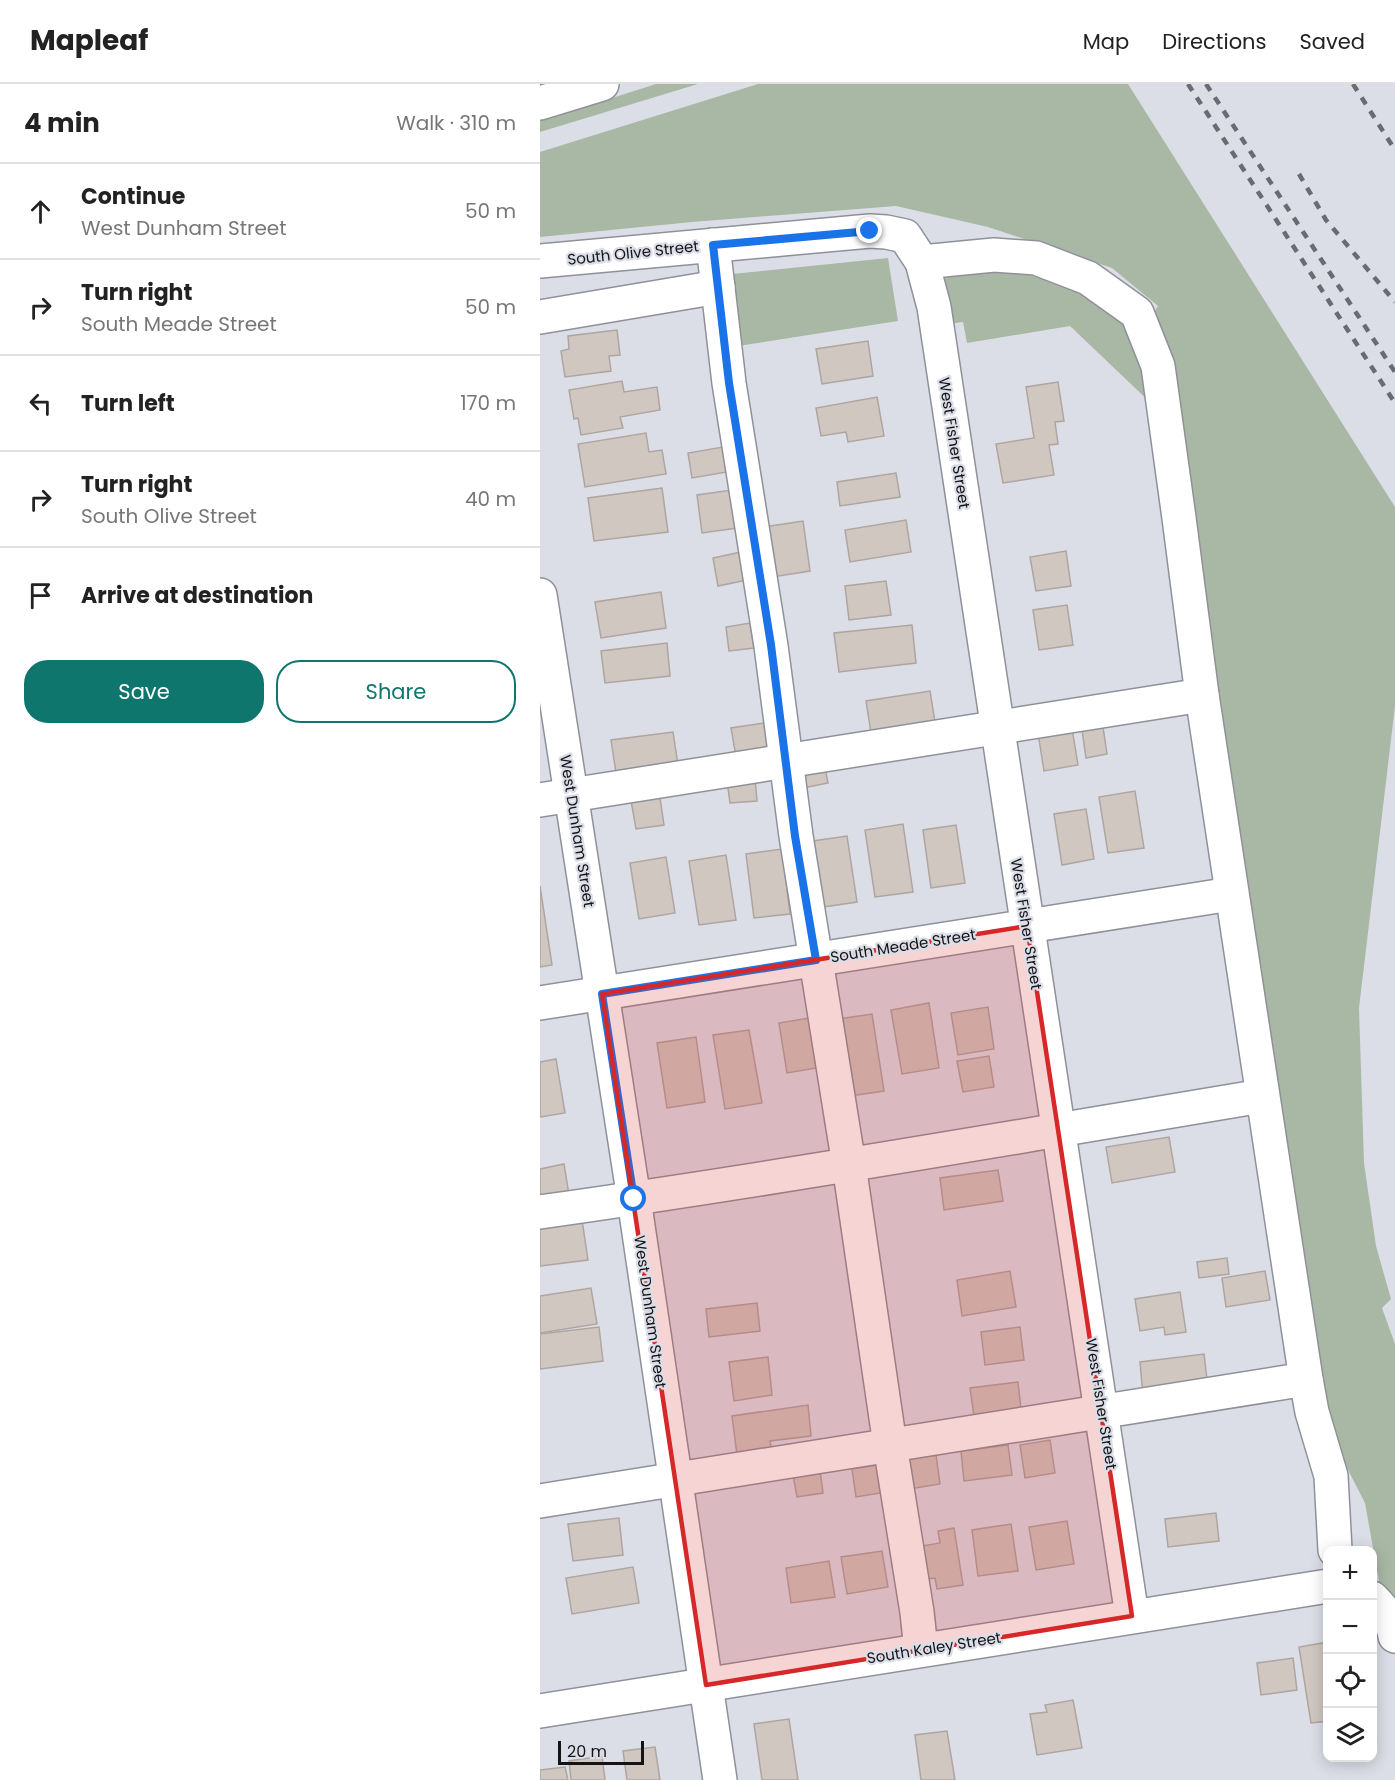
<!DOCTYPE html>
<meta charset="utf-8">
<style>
:root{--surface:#fff;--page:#f6f6f6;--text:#222;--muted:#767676;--line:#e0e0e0;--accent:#0f766e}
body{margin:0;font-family:Poppins,sans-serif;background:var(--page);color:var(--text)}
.controls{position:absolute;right:18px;bottom:18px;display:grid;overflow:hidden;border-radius:12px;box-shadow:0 3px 15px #0003}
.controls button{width:54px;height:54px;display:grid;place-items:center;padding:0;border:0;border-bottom:2px solid var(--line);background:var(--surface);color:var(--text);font:30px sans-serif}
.scale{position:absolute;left:18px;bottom:15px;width:86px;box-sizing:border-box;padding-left:6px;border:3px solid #141417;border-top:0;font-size:16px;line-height:21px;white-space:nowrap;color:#141417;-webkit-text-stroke:4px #dcdee7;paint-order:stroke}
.stop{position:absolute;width:18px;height:18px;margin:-14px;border:4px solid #1a73e8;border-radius:50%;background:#fff}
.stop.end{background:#1a73e8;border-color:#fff;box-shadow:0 2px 6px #0008}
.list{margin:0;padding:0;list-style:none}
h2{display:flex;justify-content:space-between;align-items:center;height:78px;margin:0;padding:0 24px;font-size:26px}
h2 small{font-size:20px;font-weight:400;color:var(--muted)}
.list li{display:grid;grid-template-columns:39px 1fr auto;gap:18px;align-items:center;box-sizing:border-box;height:96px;padding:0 24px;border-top:2px solid var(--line)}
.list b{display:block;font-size:22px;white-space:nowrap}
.list p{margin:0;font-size:20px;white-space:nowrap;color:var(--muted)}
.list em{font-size:20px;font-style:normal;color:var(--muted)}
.actions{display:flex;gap:12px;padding:18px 24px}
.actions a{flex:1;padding:14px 0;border:2px solid var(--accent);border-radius:24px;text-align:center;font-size:21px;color:var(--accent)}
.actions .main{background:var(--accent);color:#fff}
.icon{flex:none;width:33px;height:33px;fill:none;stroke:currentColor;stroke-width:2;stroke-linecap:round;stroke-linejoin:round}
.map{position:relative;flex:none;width:855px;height:1696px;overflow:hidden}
header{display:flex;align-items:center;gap:36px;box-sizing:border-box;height:84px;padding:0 30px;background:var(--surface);border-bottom:2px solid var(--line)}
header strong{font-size:28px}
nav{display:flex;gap:33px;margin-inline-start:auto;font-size:21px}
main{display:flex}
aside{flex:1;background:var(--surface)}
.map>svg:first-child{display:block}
.green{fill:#a9b8a5}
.building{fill:#d0c7c1;stroke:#aea5a0;stroke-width:1.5}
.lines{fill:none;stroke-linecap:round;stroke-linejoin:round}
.minor-casing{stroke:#8f9199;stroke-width:36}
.minor{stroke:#fff;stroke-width:33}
.rail{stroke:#6a6b71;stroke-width:4.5;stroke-dasharray:8 8;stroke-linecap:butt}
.route{stroke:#1a73e8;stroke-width:8}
.marked{fill:#d62828;fill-opacity:0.2;stroke:#d62828;stroke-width:4.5;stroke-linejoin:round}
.labels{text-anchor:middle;stroke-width:4.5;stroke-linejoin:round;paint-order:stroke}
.street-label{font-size:15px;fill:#141417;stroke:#dcdee7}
</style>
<header>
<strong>Mapleaf</strong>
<nav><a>Map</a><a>Directions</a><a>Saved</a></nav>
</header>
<main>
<aside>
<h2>4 min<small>Walk · 310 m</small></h2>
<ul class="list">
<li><svg class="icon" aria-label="ahead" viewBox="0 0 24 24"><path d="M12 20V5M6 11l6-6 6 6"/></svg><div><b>Continue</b><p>West Dunham Street</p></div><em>50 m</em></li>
<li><svg class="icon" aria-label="right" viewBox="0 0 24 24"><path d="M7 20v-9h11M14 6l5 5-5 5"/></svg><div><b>Turn right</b><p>South Meade Street</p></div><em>50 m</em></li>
<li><svg class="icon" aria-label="left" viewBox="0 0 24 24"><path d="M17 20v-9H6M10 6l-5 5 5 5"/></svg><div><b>Turn left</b></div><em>170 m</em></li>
<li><svg class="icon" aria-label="right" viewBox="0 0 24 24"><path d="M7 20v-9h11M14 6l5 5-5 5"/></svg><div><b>Turn right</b><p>South Olive Street</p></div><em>40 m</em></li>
<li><svg class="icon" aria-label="arrive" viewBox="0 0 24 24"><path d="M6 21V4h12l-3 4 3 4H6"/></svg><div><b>Arrive at destination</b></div></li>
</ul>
<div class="actions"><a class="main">Save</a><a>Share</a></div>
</aside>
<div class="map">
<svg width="855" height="1696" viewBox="0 0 855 1696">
<rect width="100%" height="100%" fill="#dcdee7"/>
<!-- green -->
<g class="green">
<path d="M116,0H158L0,48V37Z"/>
<path d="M218,0H588L855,423V622L819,924L824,1079L836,1162L851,1215L842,1224L855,1260V1516L840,1503L825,1419L783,1337L611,233L618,222L572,184L448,143L356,122L152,138L0,153V68Z"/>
<path d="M348,174L358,237L192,263L183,191Z"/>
<path d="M412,185L517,188L594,246L614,322L530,242L427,259L423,238L408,240C405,221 397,199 412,185Z"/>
</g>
<!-- building -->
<g class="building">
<path d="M77,246L80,271L69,272L71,287L25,293L21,267L29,265L28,252Z"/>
<path d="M328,257L333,292L282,300L276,265Z"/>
<path d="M82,297L84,308L117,303L120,326L80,333L83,344L41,351L38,334L34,335L29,306Z"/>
<path d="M518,298L524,337L515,338L518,360L509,361L514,391L463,399L456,360L494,354L486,303Z"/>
<path d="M337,313L344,352L308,358L306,348L281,352L276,324Z"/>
<path d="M106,349L109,368L122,366L126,390L45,403L38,360Z"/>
<path d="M183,363L187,388L152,394L148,369Z"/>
<path d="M356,389L360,413L300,422L297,398Z"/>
<path d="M122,404L128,448L54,457L48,414Z"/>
<path d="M192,406L197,444L162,449L157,411Z"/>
<path d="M366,436L371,468L310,478L305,446Z"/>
<path d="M263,437L270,487L232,493L224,443Z"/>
<path d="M526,467L531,502L496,507L490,473Z"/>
<path d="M201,468L207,496L178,502L173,474Z"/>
<path d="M346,497L351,531L309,536L305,502Z"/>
<path d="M121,508L126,544L61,554L55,518Z"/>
<path d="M527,521L533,561L499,566L493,526Z"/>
<path d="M210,539L214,564L189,567L186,543Z"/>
<path d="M372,541L376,579L299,588L294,549Z"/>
<path d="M127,559L130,592L65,599L61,567Z"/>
<path d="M390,607L395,638L331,649L326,617Z"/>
<path d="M224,639L229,668L196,673L191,644Z"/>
<path d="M563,643L567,670L546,674L542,646Z"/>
<path d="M532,644L538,681L504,687L498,649Z"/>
<path d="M133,648L138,681L76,689L71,656Z"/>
<path d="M284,679L288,699L263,704L259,684Z"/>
<path d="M215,694L217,717L190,719L187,697Z"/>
<path d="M119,707L124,741L96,745L90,711Z"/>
<path d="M595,707L604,764L568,769L559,713Z"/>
<path d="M546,725L554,775L522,781L514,730Z"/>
<path d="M363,740L373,808L335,813L325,746Z"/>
<path d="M416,741L425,799L391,804L383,746Z"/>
<path d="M307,752L317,818L277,824L266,758Z"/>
<path d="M242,765L250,830L214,834L206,770Z"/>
<path d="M186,771L196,836L159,841L149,777Z"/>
<path d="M126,773L135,829L99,835L90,779Z"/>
<path d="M0,802L12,881L0,883Z"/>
<path d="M389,919L399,984L362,990L351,926Z"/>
<path d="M448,923L454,965L418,971L411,929Z"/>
<path d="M332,930L344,1007L310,1012L298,935Z"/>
<path d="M269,934L277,984L247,989L239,939Z"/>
<path d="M209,946L222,1019L185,1025L173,951Z"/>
<path d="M156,953L165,1018L127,1024L117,959Z"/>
<path d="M449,972L454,1003L423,1008L417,977Z"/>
<path d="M16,975L25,1029L0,1033V978Z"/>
<path d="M629,1053L635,1088L572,1099L566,1063Z"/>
<path d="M24,1080L30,1117L0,1122V1085Z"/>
<path d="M458,1086L463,1117L404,1126L400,1094Z"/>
<path d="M42,1136L48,1176L0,1182V1142Z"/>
<path d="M687,1174L689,1190L659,1194L657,1178Z"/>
<path d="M470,1187L476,1223L422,1232L417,1196Z"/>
<path d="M725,1187L730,1216L686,1223L682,1194Z"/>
<path d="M51,1204L57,1240L0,1249V1212Z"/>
<path d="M640,1208L646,1248L625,1251L624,1243L600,1247L595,1215Z"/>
<path d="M217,1219L220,1247L169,1253L166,1225Z"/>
<path d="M59,1243L63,1277L0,1285V1250Z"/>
<path d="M480,1243L484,1276L445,1281L441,1248Z"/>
<path d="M664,1270L668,1304L603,1312L600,1278Z"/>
<path d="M228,1273L232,1311L194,1317L189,1278Z"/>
<path d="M478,1298L482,1334L435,1340L430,1304Z"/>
<path d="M268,1321L271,1352L230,1357L232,1366L197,1371L192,1332Z"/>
<path d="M510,1356L515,1389L485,1394L480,1361Z"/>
<path d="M468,1361L472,1391L424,1397L421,1367Z"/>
<path d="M396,1371L400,1400L364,1406L359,1377Z"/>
<path d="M337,1381L341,1409L316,1413L312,1385Z"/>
<path d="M280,1386L283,1409L257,1413L253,1391Z"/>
<path d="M676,1429L679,1457L628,1463L625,1435Z"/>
<path d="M79,1434L83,1471L33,1477L28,1440Z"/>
<path d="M527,1437L534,1480L496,1486L489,1443Z"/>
<path d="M471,1440L478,1487L438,1492L432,1446Z"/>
<path d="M414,1444L423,1501L397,1505L395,1494L381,1496L376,1463L400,1459L398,1447Z"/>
<path d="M342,1467L348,1503L307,1510L301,1473Z"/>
<path d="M289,1477L295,1513L251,1519L246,1484Z"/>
<path d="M93,1483L99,1519L32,1530L26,1494Z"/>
<path d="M788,1558V1637L771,1639L759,1563Z"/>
<path d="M753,1574L757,1606L721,1611L717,1579Z"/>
<path d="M533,1616L542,1664L497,1671L490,1630L507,1628L505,1621Z"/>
<path d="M249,1635L258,1696H222L214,1640Z"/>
<path d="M407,1647L415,1696H381L375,1651Z"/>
<path d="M115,1663L120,1696H87L83,1667Z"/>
<path d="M62,1672L65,1696H31L29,1677Z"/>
<path d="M25,1683L28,1696H0V1686Z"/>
</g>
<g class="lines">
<!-- minor casing -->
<g class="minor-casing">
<g id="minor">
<path d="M0,19L62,0"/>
<path d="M173,161L189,299L231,562L256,752L309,1081L350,1361L377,1528L381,1566"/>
<path d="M0,177L330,147L346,148L365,152L382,178L394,223L592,1532"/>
<path d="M382,178L454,171L496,174L548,194L597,229L618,282L639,434L662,611L766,1295L772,1328L791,1392L795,1466"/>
<path d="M0,233L178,203"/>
<path d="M0,511L94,1115L180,1696"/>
<path d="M0,716L662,611"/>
<path d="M0,919L691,810"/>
<path d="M0,1128C241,1094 481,1052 722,1012"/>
<path d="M0,1417L766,1295"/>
<path d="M832,1514C843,1525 853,1537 855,1552"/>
<path d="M0,1627L788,1502"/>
</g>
</g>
<!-- minor -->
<use href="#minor" class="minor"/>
<!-- rail -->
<g class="rail">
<path d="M648,0L855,319"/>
<path d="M666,0L855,288"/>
<path d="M813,0L855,66"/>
<path d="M759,90L786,136L855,218"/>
</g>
</g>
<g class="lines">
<!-- route -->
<path class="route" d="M94,1115L62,910L276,876L255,752L231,561L189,299L173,161L330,147"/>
</g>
<!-- marked area -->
<path class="marked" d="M487,842L592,1532L166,1601L62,910Z"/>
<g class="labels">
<!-- street labels -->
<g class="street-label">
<text transform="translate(93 169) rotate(-6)" y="5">South Olive Street</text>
<text transform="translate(414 359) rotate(81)" y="5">West Fisher Street</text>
<text transform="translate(37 747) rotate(81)" y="5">West Dunham Street</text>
<text transform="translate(486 840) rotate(81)" y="5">West Fisher Street</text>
<text transform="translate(363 862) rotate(-9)" y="5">South Meade Street</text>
<text transform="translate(110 1228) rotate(82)" y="5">West Dunham Street</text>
<text transform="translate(561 1320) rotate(81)" y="5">West Fisher Street</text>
<text transform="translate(394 1564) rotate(-9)" y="5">South Kaley Street</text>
</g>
</g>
</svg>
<div class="controls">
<button>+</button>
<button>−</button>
<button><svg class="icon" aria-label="locate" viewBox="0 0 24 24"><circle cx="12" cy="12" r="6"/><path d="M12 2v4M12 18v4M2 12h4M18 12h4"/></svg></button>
<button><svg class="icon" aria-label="layers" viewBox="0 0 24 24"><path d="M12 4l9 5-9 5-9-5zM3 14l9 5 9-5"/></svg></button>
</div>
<div class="scale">20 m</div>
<div class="stop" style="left:94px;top:1115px"></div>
<div class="stop end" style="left:330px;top:147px"></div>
</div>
</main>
